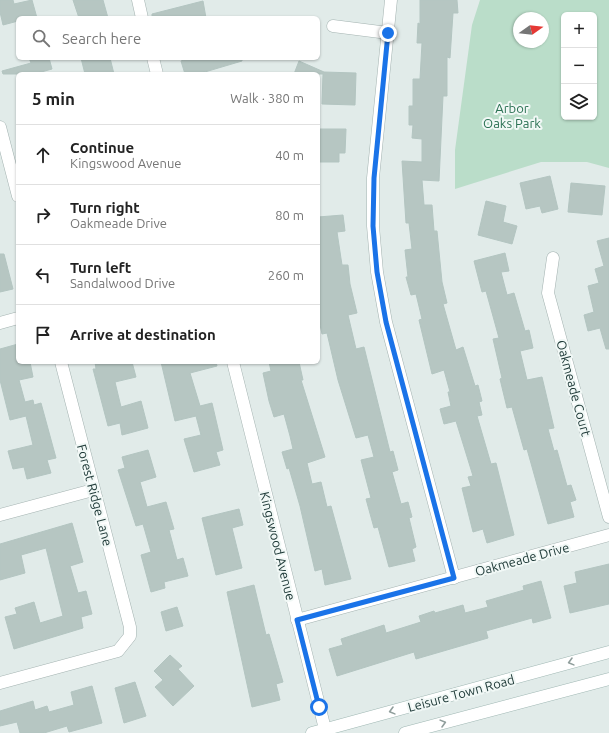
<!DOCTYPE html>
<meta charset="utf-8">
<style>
:root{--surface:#fff;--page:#f2f2f2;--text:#222;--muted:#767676;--line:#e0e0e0}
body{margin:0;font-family:Ubuntu,sans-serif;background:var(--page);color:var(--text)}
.controls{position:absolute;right:12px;top:12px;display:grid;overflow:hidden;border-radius:6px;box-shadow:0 1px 3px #0004}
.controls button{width:36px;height:36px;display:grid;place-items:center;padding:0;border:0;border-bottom:1px solid var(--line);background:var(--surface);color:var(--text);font:20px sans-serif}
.compass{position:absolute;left:513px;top:12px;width:36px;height:36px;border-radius:50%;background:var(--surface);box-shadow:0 1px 3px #0004;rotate:75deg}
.stop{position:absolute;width:12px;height:12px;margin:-9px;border:3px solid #1a73e8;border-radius:50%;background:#fff}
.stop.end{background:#1a73e8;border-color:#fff;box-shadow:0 1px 4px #0008}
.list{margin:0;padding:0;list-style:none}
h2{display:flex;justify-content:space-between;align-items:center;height:52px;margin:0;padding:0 16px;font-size:17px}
h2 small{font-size:13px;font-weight:400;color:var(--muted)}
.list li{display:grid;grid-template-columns:26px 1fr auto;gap:12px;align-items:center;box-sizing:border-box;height:60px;padding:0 16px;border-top:1px solid var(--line)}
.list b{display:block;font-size:15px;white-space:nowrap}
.list p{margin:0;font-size:13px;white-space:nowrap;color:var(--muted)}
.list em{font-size:13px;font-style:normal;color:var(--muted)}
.icon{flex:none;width:22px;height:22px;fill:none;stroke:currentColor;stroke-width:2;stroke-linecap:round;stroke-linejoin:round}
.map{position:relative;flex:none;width:609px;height:733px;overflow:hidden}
.search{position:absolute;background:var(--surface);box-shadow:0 1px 3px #0004;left:16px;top:16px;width:304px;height:44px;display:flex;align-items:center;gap:10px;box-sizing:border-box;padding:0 14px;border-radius:6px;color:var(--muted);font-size:15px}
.panel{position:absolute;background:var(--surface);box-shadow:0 1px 3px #0004;left:16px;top:72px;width:304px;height:292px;border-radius:6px}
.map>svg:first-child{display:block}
.green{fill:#baddc9;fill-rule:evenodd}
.building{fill:#b6c6c2;stroke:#b3c5c1}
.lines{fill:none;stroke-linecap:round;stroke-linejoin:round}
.street-casing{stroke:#a4b3b1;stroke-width:13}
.secondary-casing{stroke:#9fb7b3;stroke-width:13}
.street{stroke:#fff;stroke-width:12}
.secondary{stroke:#fff;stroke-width:12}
.oneway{stroke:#909e9c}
.route{stroke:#1a73e8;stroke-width:5}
.labels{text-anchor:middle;stroke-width:4;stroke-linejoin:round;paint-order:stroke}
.park-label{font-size:13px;fill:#2c7254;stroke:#f1f8f6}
.street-label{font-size:13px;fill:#213c3a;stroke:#f1f8f6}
</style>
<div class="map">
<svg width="609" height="733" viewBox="0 0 609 733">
<rect width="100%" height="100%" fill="#e1ebe9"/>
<!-- green -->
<path class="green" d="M480,0H609V168L587,162H541L455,189V150L472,25ZM564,15H594V117H564ZM519,18H543V42H519Z"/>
<!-- building -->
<g class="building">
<path d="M0,0H13L14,4L32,0L37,18H18V21L3,25L0,12Z"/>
<path d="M73,0H103L108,18H79Z"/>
<path d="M420,0H457L458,13H453L450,58L447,57V96H443L439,181L422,180L424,205H432L434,231H437L442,282L447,303L443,304L456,350L463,347L475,386L478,385L482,401L479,402L482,415L477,416L491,464L496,463L514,535L487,543L483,529L473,532L462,488L471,486L468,477L473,476L456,421L444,424L440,409L451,406L448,392H450L444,370L432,374L419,320L422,319L416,294L411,295L406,277H408L405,250L412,249L409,223H406L402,161L422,162V139L412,138L413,125H409V106H413V79H420L422,43H417L418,23L420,24Z"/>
<path d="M203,1L206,18H152V14Z"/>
<path d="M29,58H49L52,69L34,74H3L2,71L31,63Z"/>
<path d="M81,58H110L114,74H85Z"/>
<path d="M190,58H242V61L198,74H185L181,61Z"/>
<path d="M299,61L324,72L356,73L355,105L322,104L323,74H294Z"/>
<path d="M318,129H346L345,153H339V162H318Z"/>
<path d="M550,176L558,209L542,213L540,206L526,209L520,183Z"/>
<path d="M571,183L605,186L602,215L568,212Z"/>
<path d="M486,201L506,206L503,222L517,226L512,244L478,235Z"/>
<path d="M343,215L345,231L337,232L342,265H348L350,284L357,313L348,315L356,349L364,347L390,452L393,451L398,470L392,472L401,504L408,502L412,517L409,518L416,547L412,549L415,561L389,567L378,527L374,528L366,499L371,498L361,460L374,457L368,435L356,438L338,380L327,333L322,334L318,315V217Z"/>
<path d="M609,238V349H606L600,328L588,331L584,315L594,312L588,286L599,283L595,269L604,266L597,241Z"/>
<path d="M505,253L509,271L501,272L507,295L514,293L525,331L529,330L533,348L520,351L527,380L542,377L554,428L548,429L554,451L557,450L567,486L571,485L576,500L570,502L574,517L548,524L527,449L524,450L512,407L507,408L500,379L502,378L493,339L499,338L486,291L482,292L474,261Z"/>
<path d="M0,254H4L13,289L0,292Z"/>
<path d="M18,344V362H30L33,377L19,380L25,402L33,400L34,405L41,403L56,458L47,460L51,473L27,479L24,467L13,469L8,451L33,445L26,416L10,420L0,380V349Z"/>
<path d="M95,362H132L136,377L115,382L121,407L141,401L148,428L122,435L120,423L108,426L93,369H96Z"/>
<path d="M161,362H216L217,366L190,373L200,406L212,403L223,450L216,452L220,465L194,472L184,439L201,435L196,416L175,421Z"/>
<path d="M269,362H299L303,380H301L325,457L307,463L312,484L321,482L327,507L331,506L351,579L325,585L322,569L315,571L300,506L289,468L287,469L282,452L293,449L290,436L284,414L274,417L269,401L263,373L271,371Z"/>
<path d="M148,450L156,477L140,482L147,507L166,502L174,529L169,530L177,560L183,558L188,576L164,582L165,588L151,592L141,555L151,552L143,524L136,526L118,470L125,468L122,457Z"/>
<path d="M239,509L243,525L232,528L242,568L216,575L202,518Z"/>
<path d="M72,523L83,562L70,566L78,593L86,591L92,614L81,617L83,628L14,649L5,617L17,614L15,608L34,602L40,623L63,616L46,548L21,555L25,573L0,580V544Z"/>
<path d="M609,564V604L570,613L564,586L577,583L575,572Z"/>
<path d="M541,581L551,618L533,623L532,618L486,631L488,638L416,659L414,652L337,676L329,649L343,645L341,639L384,625L386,633L421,622L419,616L434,611L435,613L463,605L465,613L488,607L486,601L524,590L523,586Z"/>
<path d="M254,585L266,635L269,634L283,682L276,684L280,700L252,707L227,592Z"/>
<path d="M177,607L183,626L166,631L161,612Z"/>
<path d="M170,655L182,666L178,669L194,686L173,706L155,687L163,680L154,671Z"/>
<path d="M135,682L146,716L124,723L115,688Z"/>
<path d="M92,686L102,723L69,732L67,726L44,733H20L17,722L0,726V711L33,701L35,710L47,706L49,712L74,705L71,692Z"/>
</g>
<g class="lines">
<!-- street casing -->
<g class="street-casing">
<g id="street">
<path d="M138,0L142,18"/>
<path d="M391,0L373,178V226L377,272L386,322L454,578"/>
<path d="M333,26L388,33"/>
<path d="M153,58L157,74"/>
<path d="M0,127L18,196"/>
<path d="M553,258L548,293L609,517"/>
<path d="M0,323L18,318"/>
<path d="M233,362L325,729"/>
<path d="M0,515L93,490"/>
<path d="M297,620L609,535"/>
<path d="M0,683L118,651L130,636V627L61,362"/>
</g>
</g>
<!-- secondary casing -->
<g class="secondary-casing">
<g id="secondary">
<path d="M312,733L609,652"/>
<path d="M405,733L609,679"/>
</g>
</g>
<!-- street -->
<use href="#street" class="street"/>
<!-- secondary -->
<use href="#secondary" class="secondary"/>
</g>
<!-- one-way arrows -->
<defs><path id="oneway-chevron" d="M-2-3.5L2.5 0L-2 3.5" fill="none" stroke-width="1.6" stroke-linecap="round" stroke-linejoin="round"/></defs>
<g class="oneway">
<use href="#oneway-chevron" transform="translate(571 662) rotate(165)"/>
<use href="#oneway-chevron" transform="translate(392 711) rotate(165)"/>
<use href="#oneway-chevron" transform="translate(443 723) rotate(-15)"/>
</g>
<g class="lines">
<!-- route -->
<path class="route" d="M319,707L297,620L454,578L386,322L377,272L373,226L374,178L388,33"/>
</g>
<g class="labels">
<!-- park labels -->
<g class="park-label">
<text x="512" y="113">Arbor<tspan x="512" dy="15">Oaks Park</tspan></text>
</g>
<!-- street labels -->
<g class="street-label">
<text transform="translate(574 388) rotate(75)" y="5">Oakmeade Court</text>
<text transform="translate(95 495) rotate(75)" y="5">Forest Ridge Lane</text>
<text transform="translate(278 546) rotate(76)" y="5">Kingswood Avenue</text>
<text transform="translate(522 559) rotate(-15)" y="5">Oakmeade Drive</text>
<text transform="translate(461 693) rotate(-15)" y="5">Leisure Town Road</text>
</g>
</g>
</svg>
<div class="controls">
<button>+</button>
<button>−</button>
<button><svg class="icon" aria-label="layers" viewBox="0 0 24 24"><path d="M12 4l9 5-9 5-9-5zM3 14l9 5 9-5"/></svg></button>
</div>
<svg class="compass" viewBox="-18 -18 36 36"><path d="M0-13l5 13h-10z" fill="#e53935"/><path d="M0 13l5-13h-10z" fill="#767676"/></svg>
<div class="stop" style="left:319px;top:707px"></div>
<div class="stop end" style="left:388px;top:33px"></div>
<div class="search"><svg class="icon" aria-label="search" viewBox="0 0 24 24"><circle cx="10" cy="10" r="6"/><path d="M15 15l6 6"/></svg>Search here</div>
<section class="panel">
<h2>5 min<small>Walk · 380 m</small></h2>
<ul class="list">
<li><svg class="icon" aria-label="ahead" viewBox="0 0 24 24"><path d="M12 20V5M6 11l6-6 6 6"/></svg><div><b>Continue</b><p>Kingswood Avenue</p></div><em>40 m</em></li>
<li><svg class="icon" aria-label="right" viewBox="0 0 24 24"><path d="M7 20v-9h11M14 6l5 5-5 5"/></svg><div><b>Turn right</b><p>Oakmeade Drive</p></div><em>80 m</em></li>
<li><svg class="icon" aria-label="left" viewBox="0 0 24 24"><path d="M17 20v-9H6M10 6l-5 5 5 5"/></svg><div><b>Turn left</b><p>Sandalwood Drive</p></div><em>260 m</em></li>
<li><svg class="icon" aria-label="arrive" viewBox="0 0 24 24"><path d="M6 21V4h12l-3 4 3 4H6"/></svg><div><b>Arrive at destination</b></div></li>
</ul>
</section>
</div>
